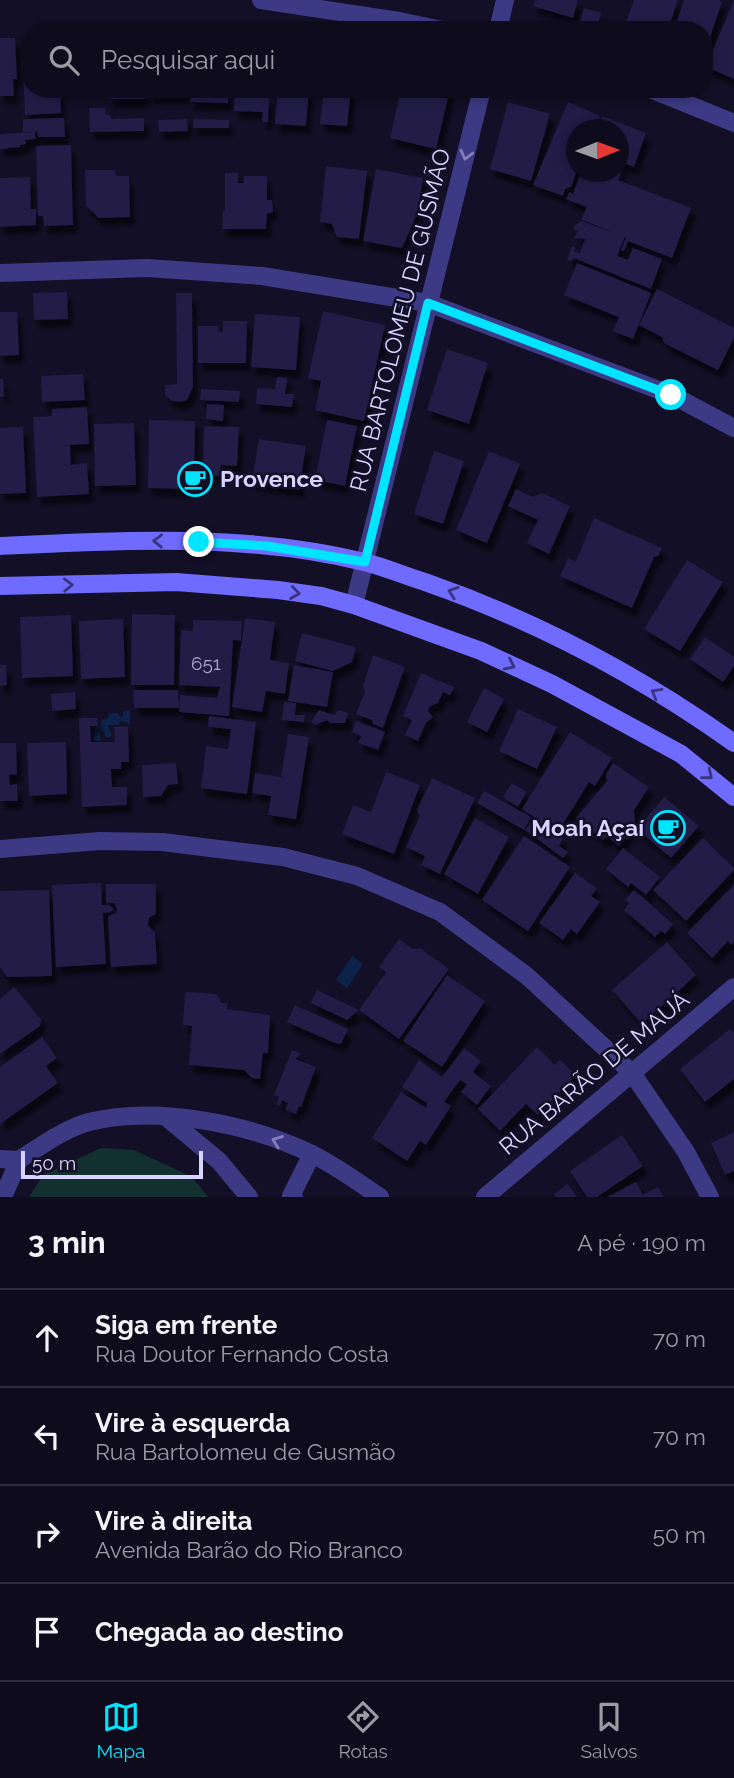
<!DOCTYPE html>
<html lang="pt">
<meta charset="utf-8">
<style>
:root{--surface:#0e0b1c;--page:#1c1929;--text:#f1f3f6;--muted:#9b9ba3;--line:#2e2b3b;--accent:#00e5ff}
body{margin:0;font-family:Raleway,sans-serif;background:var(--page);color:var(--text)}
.compass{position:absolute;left:566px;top:119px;width:63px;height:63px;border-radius:50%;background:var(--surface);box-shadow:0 4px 10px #0003;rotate:89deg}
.scale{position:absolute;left:21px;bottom:18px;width:182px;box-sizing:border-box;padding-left:7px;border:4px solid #d9d4ff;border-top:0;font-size:19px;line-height:24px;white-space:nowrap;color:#d9d4ff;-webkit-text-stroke:5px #130f26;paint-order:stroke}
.stop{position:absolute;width:21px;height:21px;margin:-16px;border:5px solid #00e5ff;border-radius:50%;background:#fff}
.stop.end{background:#00e5ff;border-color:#fff;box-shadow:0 2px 7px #0008}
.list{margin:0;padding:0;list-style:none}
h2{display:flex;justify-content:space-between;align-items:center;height:91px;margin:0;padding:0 28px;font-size:30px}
h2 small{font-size:23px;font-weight:400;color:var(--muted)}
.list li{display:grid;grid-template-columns:46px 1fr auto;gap:21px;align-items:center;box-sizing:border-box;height:98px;padding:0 28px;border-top:2px solid var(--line)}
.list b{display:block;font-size:26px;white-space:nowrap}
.list p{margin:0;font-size:23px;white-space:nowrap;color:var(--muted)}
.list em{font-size:23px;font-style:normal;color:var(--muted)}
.icon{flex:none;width:38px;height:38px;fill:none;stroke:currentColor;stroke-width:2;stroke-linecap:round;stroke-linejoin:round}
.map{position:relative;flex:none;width:734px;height:1197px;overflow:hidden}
.search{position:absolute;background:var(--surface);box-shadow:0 4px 10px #0003;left:21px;right:21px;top:21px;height:77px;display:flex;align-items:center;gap:18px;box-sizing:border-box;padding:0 24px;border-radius:28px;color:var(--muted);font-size:26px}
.sheet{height:483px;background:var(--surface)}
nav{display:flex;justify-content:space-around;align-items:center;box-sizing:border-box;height:98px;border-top:2px solid var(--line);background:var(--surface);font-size:19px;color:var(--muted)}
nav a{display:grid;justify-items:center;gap:4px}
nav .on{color:var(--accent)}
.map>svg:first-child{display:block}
.green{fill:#12302f}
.water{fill:#0c2248}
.building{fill:#241b47;filter:url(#shadow)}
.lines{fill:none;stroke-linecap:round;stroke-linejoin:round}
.street{stroke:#3d3a85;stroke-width:18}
.secondary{stroke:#6f6bff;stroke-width:18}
.oneway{stroke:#837fbc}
.oneway2{stroke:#38347d}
.route{stroke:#00e5ff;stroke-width:9}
.labels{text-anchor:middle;stroke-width:5;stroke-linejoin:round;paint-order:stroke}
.number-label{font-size:19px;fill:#aca6d1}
.street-label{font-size:23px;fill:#d9d4ff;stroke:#130f26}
.poi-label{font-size:23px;font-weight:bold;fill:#d9d4ff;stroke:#130f26;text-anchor:start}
</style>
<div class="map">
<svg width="734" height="1197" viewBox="0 0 734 1197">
<defs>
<filter id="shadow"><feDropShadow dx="4.5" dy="8" stdDeviation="2" flood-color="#0009"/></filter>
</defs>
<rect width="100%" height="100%" fill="#130f26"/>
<!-- green -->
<path class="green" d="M101,1148L134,1150L192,1177L208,1197H29L43,1175Z"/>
<!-- water -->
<g class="water">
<path d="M130,710V724L120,721L119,725H108L112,736L106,738L103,731L100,733V741H94V728L101,725V720L108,718L109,713H118L120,717L123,716V711Z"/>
<path d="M352,956L363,964L347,988L336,980Z"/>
</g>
<!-- building -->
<g class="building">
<path d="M535,0H578L573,18L533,6Z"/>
<path d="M634,0H678L668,30H623Z"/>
<path d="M684,0H719L722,2L705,52L704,30H674Z"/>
<path d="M734,0V79L706,67Z"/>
<path d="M584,8L601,13L596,30H578Z"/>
<path d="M0,38H15L17,79H13L14,96H0Z"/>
<path d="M30,40V89H60L61,113L25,115L22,41Z"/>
<rect x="109" y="89" width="36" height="10"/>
<path d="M149,89H187V96L149,95Z"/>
<path d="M191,89H228V103L190,102Z"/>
<path d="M235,89H257V97H269L268,122H262L263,112L234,111Z"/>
<path d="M275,89H309L306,126L275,124L277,99L275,97Z"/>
<path d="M324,89H351L347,126L320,124Z"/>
<path d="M401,89H450L436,149L390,138Z"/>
<path d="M508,102L550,114L531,181L490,169Z"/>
<path d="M568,102L600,116L594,130H576V173L571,187L565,189L563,196L533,185Z"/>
<path d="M89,108H105L106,115H110L111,119L144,118V131L90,132Z"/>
<path d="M602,116L646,133L634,167L624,163L618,180L691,208L672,258L628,241L624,251L621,250L626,238L625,237L617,256L628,260L633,248L662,259L651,289L574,258L571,261L567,260L572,246L575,247L574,251L580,253L585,239L574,238L578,231L573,229L575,225L582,221L614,233L581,219L587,207L566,199L569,192L573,194L581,172H618V130H597Z"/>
<path d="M64,118L65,137H38L37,131L35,132L36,139L25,140L26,144L20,145V147L0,149V134L32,132H23V119Z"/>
<path d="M187,119L188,131L159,132L158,120Z"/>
<path d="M193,119L229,120V128H193Z"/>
<path d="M71,145L73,225L44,226L43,216H38L36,146Z"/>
<path d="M326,166L367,171L359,239L337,237L332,224L320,222Z"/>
<path d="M376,169L423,178L417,214L402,248L363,241Z"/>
<path d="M85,170H115L116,176H129L130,217L99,218L86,206Z"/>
<path d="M225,173H238V183H244V176H267V200H272L273,212L267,214L266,229H222L223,211L225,209Z"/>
<path d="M30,177L31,209H36V225L0,227V178Z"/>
<path d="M577,263L651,293L633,339L613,331L619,317L564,295Z"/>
<path d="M657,289L734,328V338L718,370L664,343L662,337L639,325Z"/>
<path d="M67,292L68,319L34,320L33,293Z"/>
<path d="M176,293H192L193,387L187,400L181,402L172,401L165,395V385L177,384Z"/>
<path d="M323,311L385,325L364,421L315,410L321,381L308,378Z"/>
<path d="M0,312H17L19,355L0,356Z"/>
<path d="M255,314L300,317L296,370L251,367Z"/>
<path d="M223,321H247L246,363H198V326H219L218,332H223Z"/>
<path d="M447,349L488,363L469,424L427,410Z"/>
<path d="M83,374L85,400L42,402L41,376Z"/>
<path d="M277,377L287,378L285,394H294L292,407L256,404L257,388L275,389Z"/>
<path d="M0,379H3L4,397H0Z"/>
<path d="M201,389L240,391L239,402L200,400Z"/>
<path d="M207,404L224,405L223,421L206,419Z"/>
<path d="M87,407L89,444L70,445L71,465L87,463L89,494L37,497L33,417L52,416V409Z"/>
<path d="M149,420L195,421L194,489L148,488Z"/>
<path d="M327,420L357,426L345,486L315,480Z"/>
<path d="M134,423L136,485L95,486L94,424Z"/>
<path d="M204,426L239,427L237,466L221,465L220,476L203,475Z"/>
<path d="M23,427L26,493L0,494V428Z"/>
<path d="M259,439L306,446L299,490L252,482Z"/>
<path d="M434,451L464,461L443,524L414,514Z"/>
<path d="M489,451L520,464L487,543L456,530Z"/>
<path d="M516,489L533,497L542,493L570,506L549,554L527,543L538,520L508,506Z"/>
<path d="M594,518L662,548L658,556L654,557L632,608L560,576L568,558L576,561Z"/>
<path d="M687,560L723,582L680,651L644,629Z"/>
<path d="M132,614L175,615L174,685H131Z"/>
<path d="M71,615L73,676L22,678L20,617Z"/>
<path d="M245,618L275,622L270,660L289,663L285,694L266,691L262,712L232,707Z"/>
<path d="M123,619L125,677L81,679L79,621Z"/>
<path d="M193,620L242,621L241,641L233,640L229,716L179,712L180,695L217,698L220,687L179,685L181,630L193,631Z"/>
<path d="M302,633L356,647L352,662L333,671L295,661Z"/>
<path d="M705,637L734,657V666L723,682L690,659Z"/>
<path d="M373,655L405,667L383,728L373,724L372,720L356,714L365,692L363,686Z"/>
<path d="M0,665H6L7,685L0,686Z"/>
<path d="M294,665L333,672L327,707L288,701Z"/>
<path d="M421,673L454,687L450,695L443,692L438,703L429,707L428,711L433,717L426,723L418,741L405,735L412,720L403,716Z"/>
<path d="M484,688L504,699L487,732L467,722Z"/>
<path d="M133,690H178L179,708H134Z"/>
<path d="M75,692L76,709L52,711L51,694Z"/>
<path d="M284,702L296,703L295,715H305L304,722L282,720Z"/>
<path d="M518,709L557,727L537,769L499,751Z"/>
<path d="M319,710L334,715L339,710L348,713L345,723H330L327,720L316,725L311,722Z"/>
<path d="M209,716L256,722L247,794L201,788L206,746L228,749L231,729L208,727Z"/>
<path d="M79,718H97L98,726H90L91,742H115L114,727L128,726L129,762H121V769H111L112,787H127V805L82,807Z"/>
<path d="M356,721L385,732L378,750L358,743L361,736L352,732Z"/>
<path d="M570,732L612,758L595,786L589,782L558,832L539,820L563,838L559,846L568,852L563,858L525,830L534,817L522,809Z"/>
<path d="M288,734L309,737L296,819L268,815L271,796L252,793L255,773L281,777Z"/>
<path d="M66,742L67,794L29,796L27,743Z"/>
<path d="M0,743H16L17,774L9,775L10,785L17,784L18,801H0Z"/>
<path d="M176,763L178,784L168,785L161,796L143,797L142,765Z"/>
<path d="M613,763L649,787L634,810L635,825L619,846L608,837L602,839L576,818L607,781L606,774Z"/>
<path d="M386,772L420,785L394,854L342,834L353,805L371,812Z"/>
<path d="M432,778L475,798L440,874L421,865L425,856L406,847L420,816L417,810Z"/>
<path d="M512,783L527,792L518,807L503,797Z"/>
<path d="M484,791L531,817L524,830L477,803Z"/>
<path d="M664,797L699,826L671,858L637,829Z"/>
<path d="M475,818L509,837L478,894L444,874Z"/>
<path d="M524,836L570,867L528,931L482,900Z"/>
<path d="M703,838L734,868V870L686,921L653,890Z"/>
<path d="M623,848L660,877L646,895L631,883L628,887L606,869Z"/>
<path d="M575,873L597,888L591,896L600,902L577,934L571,929L563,940L539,923Z"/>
<path d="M101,883L102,905H109L114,909L111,912L103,913L106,964L56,967L52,885Z"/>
<path d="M106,884H156V914L149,918L148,925L155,933L157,964L111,967L108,916L116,913L117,909L114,903H106Z"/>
<path d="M734,885V942L731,945L728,941L712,958L687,933Z"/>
<path d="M49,890L52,976L7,977L0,967V891Z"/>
<path d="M634,890L673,924L665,934L661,931L655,937L624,910L629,903L625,900Z"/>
<path d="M399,939L413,949L420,948L449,969L399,1039L359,1010L386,972L379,967Z"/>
<path d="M667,942L696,975L642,1024L612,990Z"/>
<path d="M447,975L485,1001L442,1067L403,1041Z"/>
<path d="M14,987L41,1019L40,1026L0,1054V999Z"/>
<path d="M317,990L359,1010L347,1020L311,1003Z"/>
<path d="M185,992L216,994L222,1003H227V1009L270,1015L268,1053H263L260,1079L252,1078L244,1070L189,1065L192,1026L183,1025Z"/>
<path d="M295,1005L348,1029L341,1044L335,1043L287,1022Z"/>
<path d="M730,1029L734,1033V1079L705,1102L680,1069Z"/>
<path d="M42,1037L57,1058L46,1066L58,1083L0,1124V1067Z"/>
<path d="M537,1047L555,1065L560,1060L576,1075L538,1115L526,1104L500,1131L478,1109Z"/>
<path d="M464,1048L481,1061L473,1072L491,1086L477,1105L461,1092L467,1084L460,1080L444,1102L451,1106L426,1145L420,1141L407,1161L372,1138L401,1092L426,1108L427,1103L402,1087L419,1060L442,1077Z"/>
<path d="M292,1050L301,1053L295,1059L316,1067L301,1107L299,1106L296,1114L285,1110L288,1103L282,1100L280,1106L276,1104L279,1097L274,1095Z"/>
<path d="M734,1132V1171L725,1175L711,1143Z"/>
<path d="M622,1135L643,1166L597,1197H587L570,1171Z"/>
<path d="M636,1182L643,1195L658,1187L664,1197H607Z"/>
<path d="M568,1184L577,1197H556L554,1194Z"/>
</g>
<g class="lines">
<!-- street -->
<g class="street">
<path d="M261,0L399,21L442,30"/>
<path d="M498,30L505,0"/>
<path d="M650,89L734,123"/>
<path d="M0,273L147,268L262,276L428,303L672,395L734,428"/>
<path d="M354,605L482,89"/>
<path d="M0,849L100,841L162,842L283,857L357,876L440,912L527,976L632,1073L686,1152L710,1197"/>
<path d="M166,1117L219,1161L249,1197"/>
<path d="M0,1159L19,1160"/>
<path d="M19,1160C41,1146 64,1129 89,1122C157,1105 250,1124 312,1154C336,1166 358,1182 380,1197"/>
<path d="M3,1197L19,1160"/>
<path d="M294,1197L291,1196L312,1154"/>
<path d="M485,1197L734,987"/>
</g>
<!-- secondary -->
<g class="secondary">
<path d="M0,546C117,540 249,533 364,562C385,567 405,576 425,582C534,620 640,676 734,743"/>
<path d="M0,586L176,582L278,590L321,596L354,605L481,651L552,684L681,754L734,797"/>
</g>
</g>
<!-- one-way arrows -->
<defs><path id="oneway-chevron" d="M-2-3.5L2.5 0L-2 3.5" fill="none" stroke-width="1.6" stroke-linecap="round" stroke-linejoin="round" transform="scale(1.75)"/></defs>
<g class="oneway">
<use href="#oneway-chevron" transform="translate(466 155) rotate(104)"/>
<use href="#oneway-chevron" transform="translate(277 1141) rotate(-159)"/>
</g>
<g class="oneway2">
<use href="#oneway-chevron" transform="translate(158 541) rotate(-179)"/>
<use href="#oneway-chevron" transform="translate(68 585) rotate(-1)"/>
<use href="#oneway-chevron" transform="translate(453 592) rotate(-161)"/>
<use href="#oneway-chevron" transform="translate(295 593) rotate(8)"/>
<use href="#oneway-chevron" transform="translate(510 665) rotate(25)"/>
<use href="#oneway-chevron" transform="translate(656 693) rotate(-150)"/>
<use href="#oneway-chevron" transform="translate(708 775) rotate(39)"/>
</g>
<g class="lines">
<!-- route -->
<path class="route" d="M199,542L267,546L365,562L428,303L671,395"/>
</g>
<!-- icons -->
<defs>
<g id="cafe-ring" transform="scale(1.75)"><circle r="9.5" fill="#130f26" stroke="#00e5ff" stroke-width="1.5"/><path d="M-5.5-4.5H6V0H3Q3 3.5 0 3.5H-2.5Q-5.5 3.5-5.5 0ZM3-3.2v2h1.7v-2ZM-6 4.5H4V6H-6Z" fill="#00e5ff"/></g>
</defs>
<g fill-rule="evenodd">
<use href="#cafe-ring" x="195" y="479"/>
<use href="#cafe-ring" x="668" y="828"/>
</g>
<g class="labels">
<!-- number labels -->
<g class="number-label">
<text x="206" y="670">651</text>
</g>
<!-- street labels -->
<g class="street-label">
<text transform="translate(400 320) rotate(-76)" y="8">RUA BARTOLOMEU DE GUSMÃO</text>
<text transform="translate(594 1073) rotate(-40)" y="8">RUA BARÃO DE MAUÁ</text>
</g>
<!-- poi labels -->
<g class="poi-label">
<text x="220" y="487">Provence</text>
<text x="644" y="836" text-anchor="end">Moah Açaí</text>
</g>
</g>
</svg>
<svg class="compass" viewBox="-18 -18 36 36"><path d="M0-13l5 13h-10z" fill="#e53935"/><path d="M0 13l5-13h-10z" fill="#9b9ba3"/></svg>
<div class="scale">50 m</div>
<div class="stop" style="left:671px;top:395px"></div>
<div class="stop end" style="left:199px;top:542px"></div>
<div class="search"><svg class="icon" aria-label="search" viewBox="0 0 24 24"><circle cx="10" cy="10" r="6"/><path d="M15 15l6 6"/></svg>Pesquisar aqui</div>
</div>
<section class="sheet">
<h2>3 min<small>A pé · 190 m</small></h2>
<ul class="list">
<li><svg class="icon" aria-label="ahead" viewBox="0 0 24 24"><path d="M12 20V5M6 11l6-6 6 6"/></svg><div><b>Siga em frente</b><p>Rua Doutor Fernando Costa</p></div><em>70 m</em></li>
<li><svg class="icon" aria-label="left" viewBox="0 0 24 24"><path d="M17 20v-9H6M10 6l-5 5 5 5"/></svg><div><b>Vire à esquerda</b><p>Rua Bartolomeu de Gusmão</p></div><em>70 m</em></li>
<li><svg class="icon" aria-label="right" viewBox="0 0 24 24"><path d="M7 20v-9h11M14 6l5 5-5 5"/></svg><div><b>Vire à direita</b><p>Avenida Barão do Rio Branco</p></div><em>50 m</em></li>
<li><svg class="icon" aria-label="arrive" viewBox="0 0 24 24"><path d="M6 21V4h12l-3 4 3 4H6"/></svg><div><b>Chegada ao destino</b></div></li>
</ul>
</section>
<nav>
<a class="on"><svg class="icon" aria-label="map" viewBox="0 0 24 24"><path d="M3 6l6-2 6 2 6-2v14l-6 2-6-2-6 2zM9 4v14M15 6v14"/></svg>Mapa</a>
<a><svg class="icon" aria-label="directions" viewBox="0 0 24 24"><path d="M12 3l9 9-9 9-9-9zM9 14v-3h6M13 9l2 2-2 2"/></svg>Rotas</a>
<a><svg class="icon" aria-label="saved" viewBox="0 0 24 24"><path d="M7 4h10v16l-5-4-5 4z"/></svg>Salvos</a>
</nav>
